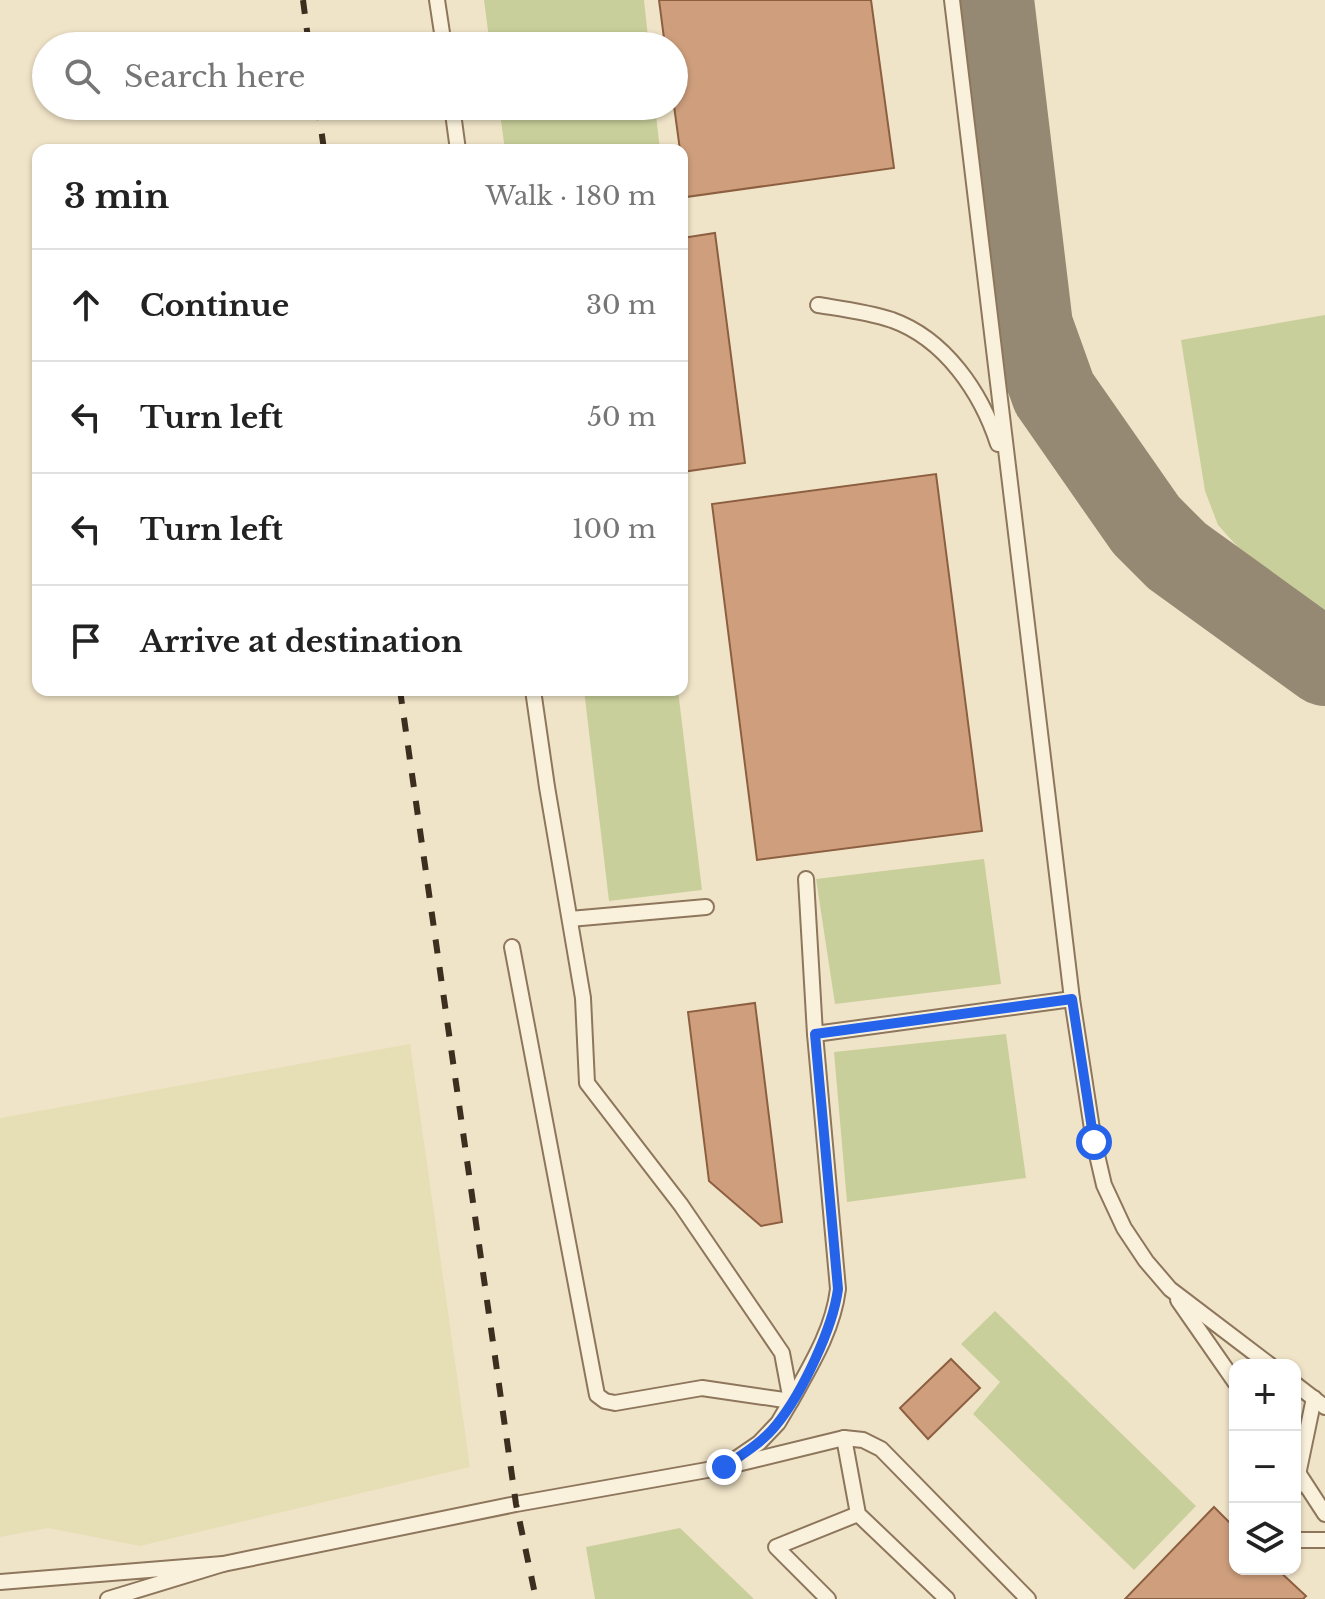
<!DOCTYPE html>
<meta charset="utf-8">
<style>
:root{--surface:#fff;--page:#f6f6f6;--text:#222;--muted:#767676;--line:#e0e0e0}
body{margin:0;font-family:"Libre Baskerville",serif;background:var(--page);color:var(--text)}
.controls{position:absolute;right:24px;bottom:24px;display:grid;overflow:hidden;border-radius:16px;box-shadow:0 2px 6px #0004}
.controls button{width:72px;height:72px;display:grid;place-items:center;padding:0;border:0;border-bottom:2px solid var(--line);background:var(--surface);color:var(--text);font:40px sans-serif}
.stop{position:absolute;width:24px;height:24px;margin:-18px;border:6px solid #2563eb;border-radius:50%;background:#fff}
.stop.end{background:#2563eb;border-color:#fff;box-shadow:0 2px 8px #0008}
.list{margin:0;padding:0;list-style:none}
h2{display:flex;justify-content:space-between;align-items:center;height:104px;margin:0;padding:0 32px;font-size:34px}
h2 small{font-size:26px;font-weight:400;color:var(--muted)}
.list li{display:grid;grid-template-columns:52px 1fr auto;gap:24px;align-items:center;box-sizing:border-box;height:112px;padding:0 32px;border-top:2px solid var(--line)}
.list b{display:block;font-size:30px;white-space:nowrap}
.list em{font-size:26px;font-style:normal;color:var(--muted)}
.icon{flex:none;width:44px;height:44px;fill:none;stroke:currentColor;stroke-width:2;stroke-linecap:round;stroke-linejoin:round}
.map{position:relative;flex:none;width:1325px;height:1599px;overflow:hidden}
.search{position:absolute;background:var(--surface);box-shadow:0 2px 6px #0004;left:32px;top:32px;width:656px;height:88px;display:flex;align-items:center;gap:20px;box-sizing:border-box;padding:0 28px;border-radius:44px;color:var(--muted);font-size:30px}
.panel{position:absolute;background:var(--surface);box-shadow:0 2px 6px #0004;left:32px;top:144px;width:656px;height:552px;border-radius:16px}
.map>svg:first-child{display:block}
.farmland{fill:#e6deb5}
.green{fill:#c9cf9b}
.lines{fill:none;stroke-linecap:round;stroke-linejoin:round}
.taxiway{stroke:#968974;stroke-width:86}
.building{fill:#cf9f7d;stroke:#8d5f41;stroke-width:2}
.service-casing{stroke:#8d765c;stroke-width:18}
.service{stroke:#faf1dc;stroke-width:14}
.rail{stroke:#3d2e20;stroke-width:6;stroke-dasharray:14 14;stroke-linecap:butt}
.route{stroke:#2563eb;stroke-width:10}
</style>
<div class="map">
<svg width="1325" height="1599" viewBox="0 0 1325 1599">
<rect width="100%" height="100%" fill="#f0e4c8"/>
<!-- farmland -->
<path class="farmland" d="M410,1044L470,1467L140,1546L48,1528L0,1537V1118Z"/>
<!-- green -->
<g class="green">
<path d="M484,0H644L649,46H490Z"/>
<path d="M499,106H655L660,150H505Z"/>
<path d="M1325,315V617L1244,554L1218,525L1205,491L1181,340Z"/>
<path d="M584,690H678L702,890L609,901Z"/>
<path d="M984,859L1001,984L835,1004L816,879Z"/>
<path d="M1006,1034L1026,1178L847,1202L834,1052Z"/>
<path d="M995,1311L1196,1506L1134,1570L973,1414L1000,1382L961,1344Z"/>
<path d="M680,1528L754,1599H595L586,1547Z"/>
</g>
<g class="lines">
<!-- taxiway -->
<path class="taxiway" d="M991,0L1030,326L1054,393L1146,525L1177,556L1325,663"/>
</g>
<!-- building -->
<g class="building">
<path d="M659,0H871L894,168L686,197L682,150H680L674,106V46H665Z"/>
<path d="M715,233L745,463L682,472V238Z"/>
<path d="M936,474L982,831L757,860L712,504Z"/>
<path d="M755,1003L782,1222L761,1226L709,1181L688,1012Z"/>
<path d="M951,1359L980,1388L928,1439L900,1408Z"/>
<path d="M1214,1507L1235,1528V1569H1277L1306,1596L1303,1599H1125Z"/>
</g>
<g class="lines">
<!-- service casing -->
<g class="service-casing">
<g id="service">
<path d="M437,0L444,46"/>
<path d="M952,0L1072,999L1094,1142L1104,1185L1124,1228L1146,1261L1170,1289L1270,1365"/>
<path d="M452,106L458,150"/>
<path d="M818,305C843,309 868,312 892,320C945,339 981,392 998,444"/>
<path d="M570,919L706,907"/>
<path d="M512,947L597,1395L605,1401L615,1403L702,1388L791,1401C811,1365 833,1330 838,1289L815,1034L806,879"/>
<path d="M815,1034L1072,999"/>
<path d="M1178,1300L1235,1382"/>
<path d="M1295,1384L1325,1407"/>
<path d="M844,1438L858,1514L947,1599"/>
<path d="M733,1465L844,1438L863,1440L881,1449L1028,1599"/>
<path d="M1297,1471L1325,1514"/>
<path d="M1295,1489L1314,1398"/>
<path d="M1295,1540H1325"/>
<path d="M223,1564L516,1504L724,1467L759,1443L778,1423L791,1401L782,1353L681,1205L587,1083L583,998L547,787L533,690"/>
<path d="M0,1582L223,1564L108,1599"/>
<path d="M828,1599L776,1547L858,1514"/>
</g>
</g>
<!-- service -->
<use href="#service" class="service"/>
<!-- rail -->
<g class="rail">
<path d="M303,0L309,46"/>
<path d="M318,106L324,150"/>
<path d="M400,690L516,1504L536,1599"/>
</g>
</g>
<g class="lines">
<!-- route -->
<path class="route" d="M724,1467C743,1454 763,1442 777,1424C802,1393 833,1328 838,1289L815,1034L1072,999L1094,1142"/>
</g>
</svg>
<div class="controls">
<button>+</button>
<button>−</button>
<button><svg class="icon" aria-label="layers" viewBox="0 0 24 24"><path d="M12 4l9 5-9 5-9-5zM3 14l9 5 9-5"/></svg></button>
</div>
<div class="stop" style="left:1094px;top:1142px"></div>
<div class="stop end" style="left:724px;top:1467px"></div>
<div class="search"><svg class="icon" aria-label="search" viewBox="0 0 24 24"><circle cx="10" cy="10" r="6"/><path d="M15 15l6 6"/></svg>Search here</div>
<section class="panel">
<h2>3 min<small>Walk · 180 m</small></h2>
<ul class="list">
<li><svg class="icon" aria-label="ahead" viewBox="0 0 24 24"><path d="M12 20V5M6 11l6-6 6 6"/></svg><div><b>Continue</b></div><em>30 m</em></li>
<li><svg class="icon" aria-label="left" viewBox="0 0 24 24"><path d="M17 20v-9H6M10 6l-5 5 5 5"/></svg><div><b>Turn left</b></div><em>50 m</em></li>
<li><svg class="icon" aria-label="left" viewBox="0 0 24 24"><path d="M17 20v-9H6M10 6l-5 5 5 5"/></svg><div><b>Turn left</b></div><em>100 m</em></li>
<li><svg class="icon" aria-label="arrive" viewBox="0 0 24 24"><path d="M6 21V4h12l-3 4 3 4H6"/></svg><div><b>Arrive at destination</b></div></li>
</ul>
</section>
</div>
